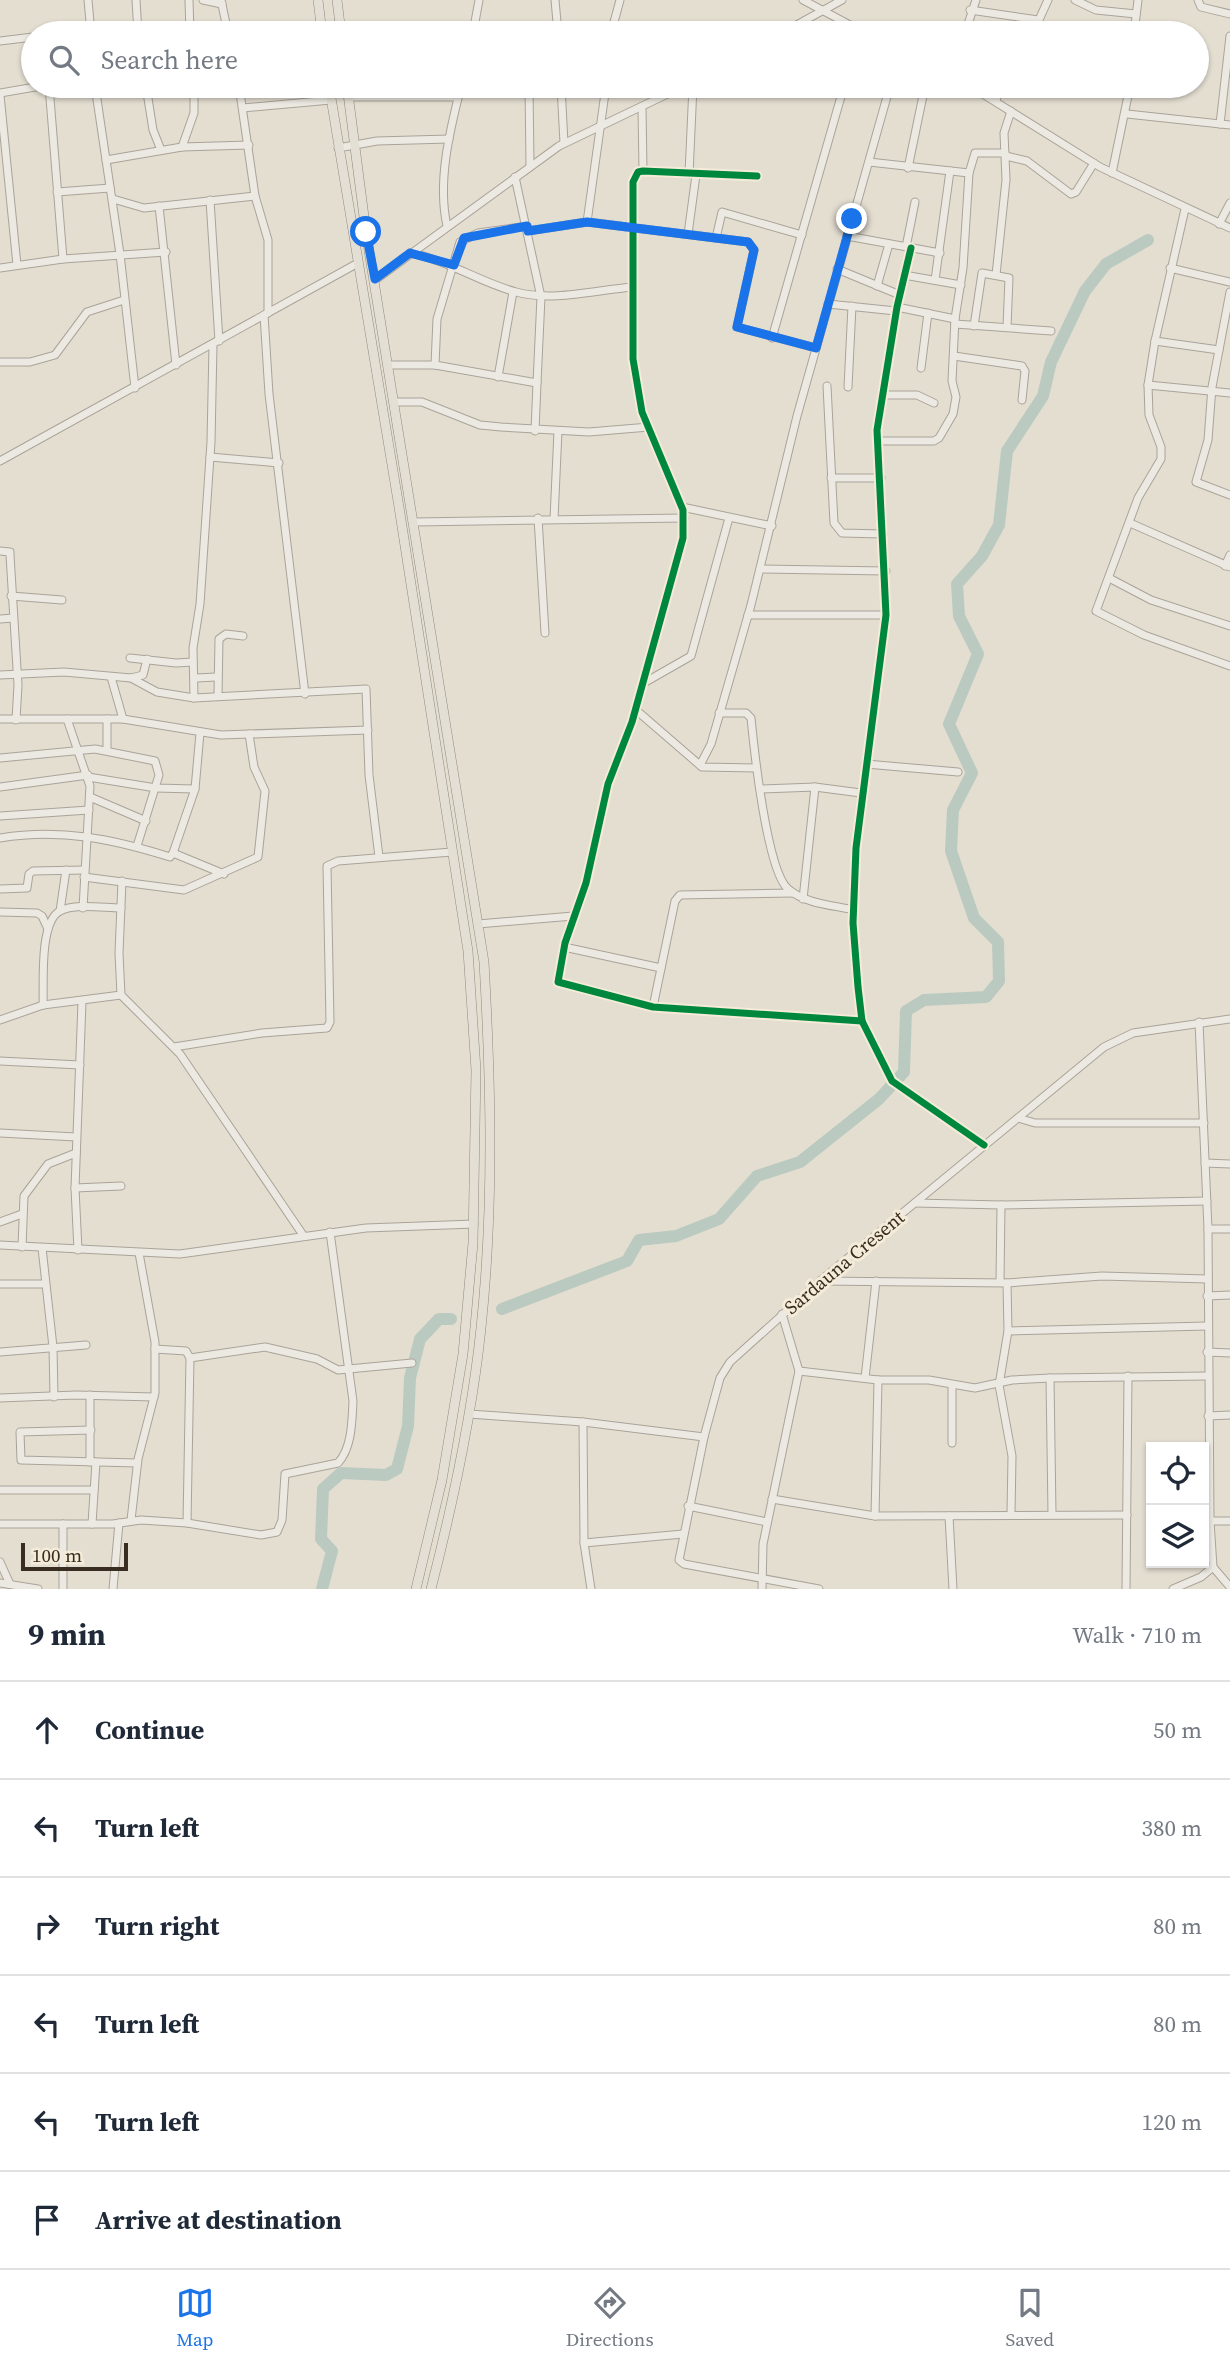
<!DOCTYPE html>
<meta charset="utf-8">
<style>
:root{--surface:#fff;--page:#f2f2f3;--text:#1f2937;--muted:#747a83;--line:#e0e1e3;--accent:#1a73e8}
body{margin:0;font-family:"Source Serif 4",serif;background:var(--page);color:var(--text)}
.controls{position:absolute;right:21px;bottom:21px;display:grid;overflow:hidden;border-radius:0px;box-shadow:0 2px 5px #0004}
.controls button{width:63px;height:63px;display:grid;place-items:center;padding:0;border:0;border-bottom:2px solid var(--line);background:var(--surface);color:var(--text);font:35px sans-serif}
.scale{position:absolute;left:21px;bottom:18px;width:107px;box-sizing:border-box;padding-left:7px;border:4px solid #392c21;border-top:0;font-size:19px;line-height:24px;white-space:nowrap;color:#392c21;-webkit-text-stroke:5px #f4ebd8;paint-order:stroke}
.stop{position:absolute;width:21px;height:21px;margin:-16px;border:5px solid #1a73e8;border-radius:50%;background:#fff}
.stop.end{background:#1a73e8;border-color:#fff;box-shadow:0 2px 7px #0008}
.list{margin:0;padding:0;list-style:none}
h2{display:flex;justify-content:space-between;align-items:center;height:91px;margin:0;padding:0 28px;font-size:30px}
h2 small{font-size:23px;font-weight:400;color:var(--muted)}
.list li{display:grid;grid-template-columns:46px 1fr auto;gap:21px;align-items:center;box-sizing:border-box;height:98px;padding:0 28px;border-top:2px solid var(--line)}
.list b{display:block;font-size:26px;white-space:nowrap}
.list em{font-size:23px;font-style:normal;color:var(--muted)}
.icon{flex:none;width:38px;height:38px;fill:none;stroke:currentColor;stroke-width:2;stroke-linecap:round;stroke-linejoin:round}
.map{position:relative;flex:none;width:1230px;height:1589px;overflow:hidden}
.search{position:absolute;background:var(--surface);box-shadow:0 2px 5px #0004;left:21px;right:21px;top:21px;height:77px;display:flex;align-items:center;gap:18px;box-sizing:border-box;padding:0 24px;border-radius:38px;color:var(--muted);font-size:26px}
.sheet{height:679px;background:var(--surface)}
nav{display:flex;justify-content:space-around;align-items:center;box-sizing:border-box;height:98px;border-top:2px solid var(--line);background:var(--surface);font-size:19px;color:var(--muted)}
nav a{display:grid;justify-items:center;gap:4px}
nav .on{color:var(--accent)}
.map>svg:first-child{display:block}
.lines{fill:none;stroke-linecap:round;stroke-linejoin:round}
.river{stroke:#bbcac0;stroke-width:12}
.minor-casing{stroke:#aaa399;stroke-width:9}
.major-casing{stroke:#8f8980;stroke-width:10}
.minor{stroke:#ece9e2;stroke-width:7}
.major{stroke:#e4dfd4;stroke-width:9}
.cycleway-casing{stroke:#f4ebd8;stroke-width:11}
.cycleway{stroke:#00873e;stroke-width:7}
.route{stroke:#1a73e8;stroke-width:9}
.labels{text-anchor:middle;stroke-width:6;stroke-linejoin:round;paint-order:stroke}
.street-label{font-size:19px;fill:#392c21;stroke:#f4ebd8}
</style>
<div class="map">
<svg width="1230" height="1589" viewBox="0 0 1230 1589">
<rect width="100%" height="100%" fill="#e4ded1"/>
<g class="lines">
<!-- river -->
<g class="river">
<path d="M502,1309L627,1261L639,1240L676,1236L719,1219L757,1176L800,1162L879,1099L904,1072L906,1011L924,1000L986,997L999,981L998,942L974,918L951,851L953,810L972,773L949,724L978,654L959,616L957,584L982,556L999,525L1007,451L1043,396L1051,362L1085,291L1106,264L1148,240"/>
<path d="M322,1589L332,1551L321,1539L323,1489L341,1473L386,1475L397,1469L408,1426L410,1378L420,1339L439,1319H451"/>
</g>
<!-- minor casing -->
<g class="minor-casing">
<g id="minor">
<path d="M88,0L91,33"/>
<path d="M136,0L138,33"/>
<path d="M189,0L190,33"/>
<path d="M203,0L222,4"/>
<path d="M221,0L228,33"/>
<path d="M555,0L558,33"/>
<path d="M803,0L865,33"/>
<path d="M1075,0L1096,10L1136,14"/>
<path d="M1198,0L1201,7L1230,14"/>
<path d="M970,10L1038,20"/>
<path d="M68,33L90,31"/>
<path d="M473,33L479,0"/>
<path d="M611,33L620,0"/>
<path d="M782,33L842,0"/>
<path d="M965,33L976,0"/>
<path d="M1033,33L1048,0"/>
<path d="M1134,33L1138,0"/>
<path d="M0,41L33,37"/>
<path d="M49,86L63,259"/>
<path d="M95,86L120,254L135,388"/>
<path d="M146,86L153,130L161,150"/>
<path d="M239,86L255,196L268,240V313"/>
<path d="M529,86L530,166"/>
<path d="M561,86L564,143"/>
<path d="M970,86L1100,167L1230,228"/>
<path d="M0,93L41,86"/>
<path d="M0,95L17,265"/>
<path d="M348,97H458"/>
<path d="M996,101L999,86"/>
<path d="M642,107L643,171"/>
<path d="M243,108L331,100"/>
<path d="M1127,114L1230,125"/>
<path d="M1220,124L1230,36"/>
<path d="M182,147L194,113V86"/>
<path d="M338,148L377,141L449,139"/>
<path d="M1006,156L1027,161L1071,194L1076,192L1094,163"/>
<path d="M106,160L182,147L249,145"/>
<path d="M869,162L969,173"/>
<path d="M908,168L925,86"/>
<path d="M1112,173L1130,86"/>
<path d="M689,174L693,86"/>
<path d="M757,176L643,171L638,172L633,182V359L642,412L683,510V538L632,722L608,784L586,883L565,943L558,982L653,1007L862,1021"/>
<path d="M57,192L110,188"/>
<path d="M113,199L144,208L255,196"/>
<path d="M210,200L219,341"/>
<path d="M159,206L176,365"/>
<path d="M1185,209L1155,341L1219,350"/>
<path d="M587,222L606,86"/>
<path d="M1219,224L1230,203"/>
<path d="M447,226C437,181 450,130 461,86"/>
<path d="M528,231L587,222L748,242L754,250L737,327L816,348"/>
<path d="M688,234L696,175"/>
<path d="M847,236L940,253"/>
<path d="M716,238L722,212L802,235"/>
<path d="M906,247L915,202"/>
<path d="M911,248L897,307L877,430L886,615L856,848L853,923L858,987L862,1021L892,1081L984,1145"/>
<path d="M410,253C448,260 479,282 516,292C553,302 595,290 633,287"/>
<path d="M0,268L63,259L166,252"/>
<path d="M1170,268L1230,282"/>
<path d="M837,269L900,295"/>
<path d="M904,275L961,285"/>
<path d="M996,275L1006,180L1004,133L1011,111"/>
<path d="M375,280L559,146L684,86"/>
<path d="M935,280L950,171"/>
<path d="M877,286L889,244"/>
<path d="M1230,292L1212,387L1208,440L1196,482L1230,495"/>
<path d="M828,304L896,311"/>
<path d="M897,307L955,319"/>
<path d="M264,315L269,394L305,694"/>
<path d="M955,324L1051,331"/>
<path d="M974,326L982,273L1009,278L1007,327"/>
<path d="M772,338L844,86"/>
<path d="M1155,341L1148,385L1149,415L1161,447V459L1138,498L1096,611L1144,635L1230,666"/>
<path d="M954,356L1022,366L1025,371L1022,400"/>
<path d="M0,362H30L55,355L87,312L124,300"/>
<path d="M390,365H435L537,383L541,297L515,177"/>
<path d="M435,365L437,319L460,242L478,233L527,226"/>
<path d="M921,368L928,313"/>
<path d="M498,377L513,292"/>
<path d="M1148,385L1230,393"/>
<path d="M827,386L834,523L842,533L883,534"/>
<path d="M848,387L852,306"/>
<path d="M882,395H917L934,403"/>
<path d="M396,402H422L480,425L501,427L589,432L649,427"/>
<path d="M535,431L537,383"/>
<path d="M878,441H934L939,438L953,414L956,397L952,381L955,319L963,268L969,173L975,153H1005"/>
<path d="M210,457L279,463"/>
<path d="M0,461L358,263"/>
<path d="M831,478H881"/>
<path d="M682,507L772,526"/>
<path d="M538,518L545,633"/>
<path d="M554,519L558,431"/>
<path d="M415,522L684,518"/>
<path d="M1130,523L1230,567"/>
<path d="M0,551L10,552V555L18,685L16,720"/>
<path d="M1225,566L1230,555"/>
<path d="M760,569L886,571"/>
<path d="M1109,578L1151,600L1230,626"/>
<path d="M11,596L62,600"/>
<path d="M748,615H886"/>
<path d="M0,619L13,618"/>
<path d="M130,658L176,663L193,662"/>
<path d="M0,675L64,672L131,678L143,675L147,659"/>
<path d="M111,677L123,719"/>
<path d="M131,678L157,692L194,698L366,689L369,775L379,857"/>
<path d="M196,678L216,677"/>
<path d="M642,684L691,656L729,518"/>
<path d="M218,695L219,639L226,634L243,636"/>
<path d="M194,698L193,648L200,604L211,442L213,345"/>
<path d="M636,710L702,767L756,768"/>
<path d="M719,713H746L751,718C754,749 767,871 788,889C806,904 832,905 854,910"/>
<path d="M0,719H123L221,735L368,730"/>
<path d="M67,719L90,786L83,908"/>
<path d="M107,750V719"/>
<path d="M0,758L95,749L155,761L159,775L137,846"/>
<path d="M866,764L958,772"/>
<path d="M700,765L711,744L751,605L797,416L890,86"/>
<path d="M88,777L156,788L195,789"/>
<path d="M0,787L88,775"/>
<path d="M760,789L815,787L861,793"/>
<path d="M90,797L146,821"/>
<path d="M0,816L89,810"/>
<path d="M0,838C60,828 113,839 170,857L173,853L224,874"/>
<path d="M173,853L195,789L200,733"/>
<path d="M84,877L184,890L258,857L265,791L254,767L249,734"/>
<path d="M122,881L119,953L121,995L180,1054L303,1235"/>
<path d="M0,889L27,888L29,874L33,871L84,870"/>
<path d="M803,899L815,787"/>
<path d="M60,911L66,870"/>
<path d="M0,912L37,913L42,916L48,929"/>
<path d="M478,924L573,916"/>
<path d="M564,947L661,968"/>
<path d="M43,1005C44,984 39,922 60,911C75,903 104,908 121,908"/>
<path d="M653,1007L675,901L680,895L793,893"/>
<path d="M0,1020L43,1005L121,995"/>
<path d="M1199,1022L1208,1229L1210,1521L1213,1567L1230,1587"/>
<path d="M174,1047L262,1033L327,1028L330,1022L327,866L338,861L452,852"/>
<path d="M0,1061L80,1065"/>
<path d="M1018,1118L1035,1123H1204"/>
<path d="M0,1133L76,1137"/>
<path d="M1205,1163L1230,1164"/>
<path d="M75,1188L121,1186"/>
<path d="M915,1203L1001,1205L1207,1201"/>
<path d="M0,1222L22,1214"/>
<path d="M1208,1229H1230"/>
<path d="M0,1245L180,1254L366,1228L474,1224"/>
<path d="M22,1247L24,1196L48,1164L76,1153"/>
<path d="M42,1248L53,1347L54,1397"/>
<path d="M78,1250L75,1188L82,1002"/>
<path d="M820,1281L1007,1283L1102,1276L1207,1279"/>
<path d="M1000,1282L1001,1205"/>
<path d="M1007,1283L1008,1331L999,1385L1012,1456L1011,1514"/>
<path d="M0,1284H44"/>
<path d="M1207,1296L1230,1295"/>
<path d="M1008,1331L1207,1326"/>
<path d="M155,1349L186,1351L190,1358L187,1523"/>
<path d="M0,1352L86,1345"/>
<path d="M1207,1352L1230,1353"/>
<path d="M190,1358L265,1347L317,1359L338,1370L412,1363"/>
<path d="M799,1371L878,1380H929L975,1388L1012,1380L1050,1378L1207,1376"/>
<path d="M865,1378L876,1281"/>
<path d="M1050,1378L1052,1514"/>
<path d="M90,1395V1462"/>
<path d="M0,1398L76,1395L154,1397"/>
<path d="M469,1414L583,1422L704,1437L720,1378L730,1362L820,1281L1104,1047L1133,1033L1230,1019"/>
<path d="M1208,1416L1230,1415"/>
<path d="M583,1422L584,1543L591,1589"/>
<path d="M91,1430L20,1432L21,1460L137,1463"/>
<path d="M704,1437L679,1560L684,1564L819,1589"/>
<path d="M952,1443V1385"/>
<path d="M0,1490H94"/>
<path d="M772,1499L875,1516L1127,1515"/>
<path d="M688,1506L767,1522"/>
<path d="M875,1516L878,1380"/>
<path d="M949,1516L953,1589"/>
<path d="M131,1520L138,1459L155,1393V1342L139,1253"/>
<path d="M1210,1521H1230"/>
<path d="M0,1524H113L141,1520L187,1523L261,1535L277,1532L282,1520L285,1474L338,1463C352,1448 352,1421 353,1401L330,1232"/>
<path d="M63,1524V1589"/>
<path d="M92,1524L96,1462"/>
<path d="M584,1543L683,1534"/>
<path d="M0,1562L10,1584"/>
<path d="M0,1583L38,1589"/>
<path d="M113,1589L119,1523"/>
<path d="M762,1589L763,1544L799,1371L782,1314"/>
<path d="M1126,1589L1128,1376"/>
<path d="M1173,1589L1201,1577L1213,1567"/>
</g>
</g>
<!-- major casing -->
<g class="major-casing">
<g id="major">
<path d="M318,0L322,33"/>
<path d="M337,0L341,33"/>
<path d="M329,86L399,507L468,951L476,1070L473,1243L463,1354L442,1480L416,1589"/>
<path d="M347,86L366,232L484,962C491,1085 494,1206 481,1328C472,1416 453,1503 431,1589"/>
</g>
</g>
<!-- minor -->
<use href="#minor" class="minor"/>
<!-- major -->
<use href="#major" class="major"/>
<!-- cycleway casing -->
<g class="cycleway-casing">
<g id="cycleway">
<path d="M757,176L643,171L638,172L633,182V359L642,412L683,510V538L632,722L608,784L586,883L565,943L558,982L653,1007L862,1021"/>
<path d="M911,248L897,307L877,430L886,615L856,848L853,923L858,987L862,1021L892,1081L984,1145"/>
</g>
</g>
<!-- cycleway -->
<use href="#cycleway" class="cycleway"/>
</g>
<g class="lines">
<!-- route -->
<path class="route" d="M366,232L375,279L410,253L454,265L464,238L527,226L528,231L587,222L748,242L754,250L737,327L816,348L852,219"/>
</g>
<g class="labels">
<!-- street labels -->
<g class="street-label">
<text transform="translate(844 1262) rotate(-40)" y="7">Sardauna Cresent</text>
</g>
</g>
</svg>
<div class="controls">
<button><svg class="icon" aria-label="locate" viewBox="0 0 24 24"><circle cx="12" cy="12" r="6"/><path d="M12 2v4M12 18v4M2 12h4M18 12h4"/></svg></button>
<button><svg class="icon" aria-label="layers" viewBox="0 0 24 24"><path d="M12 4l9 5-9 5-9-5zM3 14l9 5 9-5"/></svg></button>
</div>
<div class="scale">100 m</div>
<div class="stop" style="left:366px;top:232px"></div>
<div class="stop end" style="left:852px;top:219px"></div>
<div class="search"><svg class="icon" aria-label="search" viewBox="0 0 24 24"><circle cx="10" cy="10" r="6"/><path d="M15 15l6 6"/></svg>Search here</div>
</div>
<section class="sheet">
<h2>9 min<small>Walk · 710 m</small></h2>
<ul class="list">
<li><svg class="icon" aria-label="ahead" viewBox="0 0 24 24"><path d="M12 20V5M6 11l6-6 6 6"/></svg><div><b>Continue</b></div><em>50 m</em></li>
<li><svg class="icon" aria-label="left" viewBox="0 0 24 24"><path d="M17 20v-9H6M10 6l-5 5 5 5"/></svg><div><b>Turn left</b></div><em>380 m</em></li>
<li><svg class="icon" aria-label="right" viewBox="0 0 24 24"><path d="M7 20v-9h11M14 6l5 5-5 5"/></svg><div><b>Turn right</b></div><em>80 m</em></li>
<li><svg class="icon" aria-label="left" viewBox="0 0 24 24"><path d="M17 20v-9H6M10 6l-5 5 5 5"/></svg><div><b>Turn left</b></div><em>80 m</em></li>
<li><svg class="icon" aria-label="left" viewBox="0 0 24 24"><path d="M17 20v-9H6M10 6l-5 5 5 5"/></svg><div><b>Turn left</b></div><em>120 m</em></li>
<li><svg class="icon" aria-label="arrive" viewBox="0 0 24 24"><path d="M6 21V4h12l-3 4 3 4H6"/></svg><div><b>Arrive at destination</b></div></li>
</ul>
</section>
<nav>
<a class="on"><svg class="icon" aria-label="map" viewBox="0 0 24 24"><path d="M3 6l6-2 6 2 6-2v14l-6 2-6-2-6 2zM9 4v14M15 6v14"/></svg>Map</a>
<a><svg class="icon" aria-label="directions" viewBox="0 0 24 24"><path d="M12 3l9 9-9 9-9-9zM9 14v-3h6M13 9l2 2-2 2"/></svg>Directions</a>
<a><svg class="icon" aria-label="saved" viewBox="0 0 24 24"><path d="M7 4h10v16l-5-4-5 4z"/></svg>Saved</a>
</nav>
